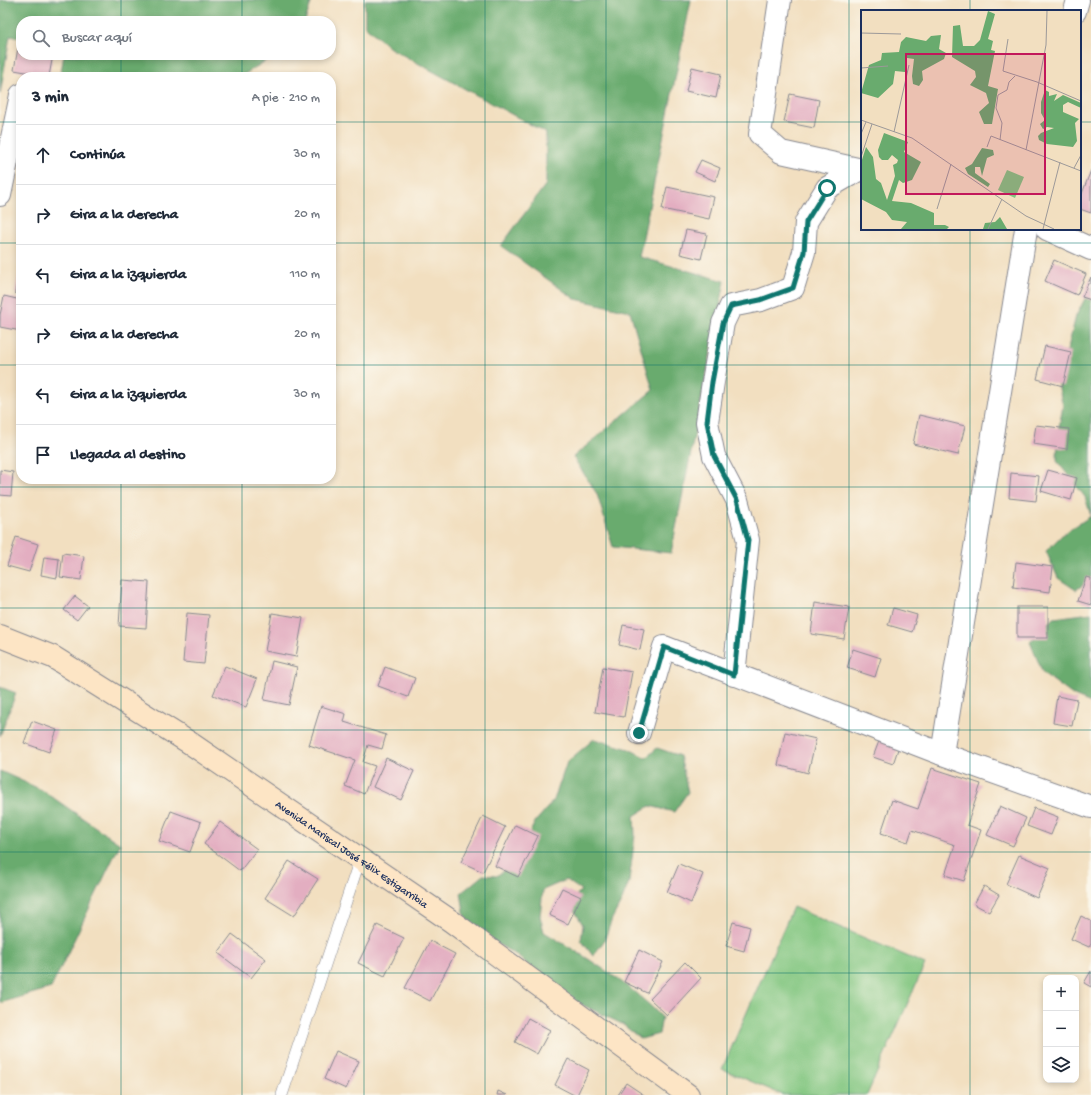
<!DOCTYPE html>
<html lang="es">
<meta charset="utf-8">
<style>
:root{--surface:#fff;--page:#f6f6f7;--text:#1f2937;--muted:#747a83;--line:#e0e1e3}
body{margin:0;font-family:"Gochi Hand",sans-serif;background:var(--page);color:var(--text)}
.controls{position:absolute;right:12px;bottom:12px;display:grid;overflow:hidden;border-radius:8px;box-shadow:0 2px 6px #0003}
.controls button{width:36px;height:36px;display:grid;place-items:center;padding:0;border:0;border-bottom:1px solid var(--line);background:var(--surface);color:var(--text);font:20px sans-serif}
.stop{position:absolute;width:12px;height:12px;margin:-9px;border:3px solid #0f766e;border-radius:50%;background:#fff}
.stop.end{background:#0f766e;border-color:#fff;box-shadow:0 1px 4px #0008}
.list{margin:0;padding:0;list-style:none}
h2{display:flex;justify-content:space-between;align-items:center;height:52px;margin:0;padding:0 16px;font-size:17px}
h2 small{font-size:13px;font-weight:400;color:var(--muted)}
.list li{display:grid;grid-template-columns:26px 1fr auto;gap:12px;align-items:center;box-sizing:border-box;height:60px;padding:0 16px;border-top:1px solid var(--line)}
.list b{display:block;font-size:15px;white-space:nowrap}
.list em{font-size:13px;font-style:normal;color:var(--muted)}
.icon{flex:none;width:22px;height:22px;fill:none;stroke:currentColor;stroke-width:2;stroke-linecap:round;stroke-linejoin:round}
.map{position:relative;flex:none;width:1091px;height:1095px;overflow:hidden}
.search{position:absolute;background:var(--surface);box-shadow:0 2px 6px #0003;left:16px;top:16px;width:320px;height:44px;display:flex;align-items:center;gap:10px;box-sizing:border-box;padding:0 14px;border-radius:16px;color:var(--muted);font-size:15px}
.panel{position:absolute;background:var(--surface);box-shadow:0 2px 6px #0003;left:16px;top:72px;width:320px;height:412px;border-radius:16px}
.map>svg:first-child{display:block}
.green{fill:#82c680;stroke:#4e7a6f}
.forest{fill:#69ab6e;stroke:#426d66}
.building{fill:#e3aec1}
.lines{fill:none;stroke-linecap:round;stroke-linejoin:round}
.service-casing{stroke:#86878f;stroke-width:12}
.minor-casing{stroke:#86878f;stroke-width:24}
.secondary-casing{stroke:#86878f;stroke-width:24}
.service{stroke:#fff;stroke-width:11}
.minor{stroke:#fff;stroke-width:22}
.secondary{stroke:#fde5c5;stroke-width:22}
.route{stroke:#0f766e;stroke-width:5}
.grid{fill:none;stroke:#0f766e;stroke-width:1;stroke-opacity:0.55}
.labels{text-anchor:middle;stroke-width:3;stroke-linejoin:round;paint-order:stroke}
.street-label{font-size:11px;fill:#1b2f5e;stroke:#fbf7ec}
.inset-road{fill:none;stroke:#9c9999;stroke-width:1}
.view{fill:#c2185b;fill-opacity:0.15;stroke:#c2185b;stroke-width:2}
.inset-edge{fill:none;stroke:#1b2f5e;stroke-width:2}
</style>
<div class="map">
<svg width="1091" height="1095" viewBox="0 0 1091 1095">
<rect width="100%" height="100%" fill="#fbf7ec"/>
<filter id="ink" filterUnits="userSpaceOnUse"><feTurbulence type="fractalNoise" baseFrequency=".025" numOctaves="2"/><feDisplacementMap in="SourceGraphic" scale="8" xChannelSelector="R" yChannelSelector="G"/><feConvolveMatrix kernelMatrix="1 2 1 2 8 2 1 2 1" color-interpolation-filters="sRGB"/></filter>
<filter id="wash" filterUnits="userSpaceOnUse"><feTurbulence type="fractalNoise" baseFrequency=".012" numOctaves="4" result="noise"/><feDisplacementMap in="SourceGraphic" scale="16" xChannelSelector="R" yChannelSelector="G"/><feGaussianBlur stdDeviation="0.9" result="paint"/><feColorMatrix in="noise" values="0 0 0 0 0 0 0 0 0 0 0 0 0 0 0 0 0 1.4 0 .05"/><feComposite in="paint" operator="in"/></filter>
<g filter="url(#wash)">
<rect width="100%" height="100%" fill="#f2dfc0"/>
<!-- green -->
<path class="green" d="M793,907L925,964L867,1095H783L722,1069Z"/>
<!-- forest -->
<g class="forest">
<path d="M0,0H312L305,21H21V38L10,36L0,94Z"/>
<path d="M365,0H691L639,257L725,281L671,553L613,547L597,494L573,457L653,390L630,311L575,299L501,246L546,184V133L390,48L365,26Z"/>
<path d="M64,55H275L240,77H60Z"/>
<path d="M1091,287V579L1076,590L1058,578L1046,551L1063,534L1091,516L1085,497L1057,461L1058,432L1063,406L1056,375L1068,348L1076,316Z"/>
<path d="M1091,613V703L1074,696L1043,673L1030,642L1054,618Z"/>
<path d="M0,687L16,693L0,736Z"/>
<path d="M594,739L629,749L646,758L657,748L680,756L688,792L674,812L650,806L634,816L635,835L629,882L622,900L612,919L604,941L593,956L581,940L583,925L570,903L581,890L566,880L543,890L540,916L544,932C586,957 628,982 662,1017L659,1034L641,1039L622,1024L564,996L515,954L491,940L465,917L461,893L483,875L497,876L517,859L535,822L554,800L567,762Z"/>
<path d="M0,771L42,790L120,844L51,988L0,1003Z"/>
</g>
<g id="blocks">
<!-- building -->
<g class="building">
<path d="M18,48H21V55H53L49,76L14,70Z"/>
<path d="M692,67L721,74L716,98L686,91Z"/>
<path d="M790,94L819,100L814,128L784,122Z"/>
<path d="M701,160L720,168L715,181L695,172Z"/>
<path d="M1091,170V213L1080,209V199Z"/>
<path d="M667,187L714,197L709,219L662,209Z"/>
<path d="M686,230L707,234L701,259L680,254Z"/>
<path d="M1054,260L1086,274L1077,295L1045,281Z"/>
<path d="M19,272L21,273V295L15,293Z"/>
<path d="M1091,277V300L1082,297Z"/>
<path d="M4,296L21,300V331L0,327V315Z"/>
<path d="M1045,346L1071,352L1063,386L1037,379Z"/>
<path d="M919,415L965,426L958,455L913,444Z"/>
<path d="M1036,425L1069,429L1067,449L1033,444Z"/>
<path d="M0,470L13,472L11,496L0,495Z"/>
<path d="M1048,470L1077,478L1071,500L1041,491Z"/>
<path d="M1011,473L1039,476L1036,501L1009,498Z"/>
<path d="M16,537L38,544L29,572L7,566Z"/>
<path d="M63,553L84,556L81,580L60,577Z"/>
<path d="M44,557L59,559L57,578L41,575Z"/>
<path d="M1016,562L1053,567L1050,592L1013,587Z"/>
<path d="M1086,577L1091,578V605L1078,601Z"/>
<path d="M122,580L149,582L146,628L119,626Z"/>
<path d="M75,596L88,606L77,620L64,610Z"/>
<path d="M815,602L849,607L844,639L811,634Z"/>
<rect x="1017" y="607" width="31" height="31"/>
<path d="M893,608L917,615L912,632L888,625Z"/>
<path d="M187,613L209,615L204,664L183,662Z"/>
<path d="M272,613L303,618L296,657L265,651Z"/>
<path d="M623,625L644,629L640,650L619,645Z"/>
<path d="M853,649L881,658L875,677L847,668Z"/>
<path d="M272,661L297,667L289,705L264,700Z"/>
<path d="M225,666L257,679L246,707L213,695Z"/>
<path d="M385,667L415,678L408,697L378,686Z"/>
<path d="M603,667L632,672L624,717L595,712Z"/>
<path d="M1057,696L1077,700L1072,726L1053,723Z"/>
<path d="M321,706L346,714L344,722L386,735L382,749L368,745L363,762L375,766L364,794L345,786L355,760L309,745Z"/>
<path d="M32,721L57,730L49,752L24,743Z"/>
<path d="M785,732L816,739L808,773L778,765Z"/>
<path d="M881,736L900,743L893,764L873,757Z"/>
<path d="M386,758L414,771L401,800L373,787Z"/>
<path d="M932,768L981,784L967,825L981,830L964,881L945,875L955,845L912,830L908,842L881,833L892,800L918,809Z"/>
<path d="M1000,806L1026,818L1013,846L987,835Z"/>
<path d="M1034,808L1058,817L1051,835L1027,826Z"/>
<path d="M171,811L201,822L190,852L159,841Z"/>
<path d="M483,816L505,827L483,872L461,862Z"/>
<path d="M220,822L257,849L240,871L204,844Z"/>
<path d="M515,825L538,836L518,877L495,866Z"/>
<path d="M1019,855L1050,868L1037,898L1006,884Z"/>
<path d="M289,861L318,879L294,916L265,898Z"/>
<path d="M679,864L703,874L691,903L667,892Z"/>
<path d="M984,886L999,895L989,912L974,904Z"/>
<path d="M562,888L581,897L568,924L549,915Z"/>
<path d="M1081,916L1091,921V944L1089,947L1071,939Z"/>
<path d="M733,922L750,927L744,951L726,946Z"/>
<path d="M377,925L404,938L385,976L358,963Z"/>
<path d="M232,934L266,959L251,978L218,953Z"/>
<path d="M430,941L455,954L430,1001L405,988Z"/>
<path d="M639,950L663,962L647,993L624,982Z"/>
<path d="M685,962L701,978L667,1015L650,999Z"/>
<path d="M1091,971V987L1084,983Z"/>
<path d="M528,1018L550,1030L537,1054L515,1042Z"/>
<path d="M336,1051L359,1061L346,1089L324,1079Z"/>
<path d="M568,1059L589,1070L577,1095H574L555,1085Z"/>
<path d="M626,1083L644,1095H618Z"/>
<path d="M498,1091L507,1095H497Z"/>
</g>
</g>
</g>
<g filter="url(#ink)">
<use href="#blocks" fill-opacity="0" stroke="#86878f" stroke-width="1"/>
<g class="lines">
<!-- service casing -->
<g class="service-casing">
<path id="service" d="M282,1095L360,859"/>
</g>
<!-- minor casing -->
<g class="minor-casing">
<g id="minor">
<path d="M780,0L760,134L781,152L862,170"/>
<path d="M1075,11L1078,0"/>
<path d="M0,195L21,95"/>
<path d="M1047,229L1091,249"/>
<path d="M734,675L748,540L737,500L714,456L707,422L713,382L723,323L731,306L761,300L793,288L804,252L806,222L827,188L860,169"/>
<path d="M639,733L664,647L942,754L1091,807"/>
<path d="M942,754L1026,229"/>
</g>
</g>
<!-- secondary casing -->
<g class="secondary-casing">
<g id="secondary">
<path id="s1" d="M0,636L53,657L190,743L451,921L688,1095"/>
</g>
</g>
<!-- service -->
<use href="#service" class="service"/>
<!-- minor -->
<use href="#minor" class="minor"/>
<!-- secondary -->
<use href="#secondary" class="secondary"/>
</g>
</g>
<g class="lines" filter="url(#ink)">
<!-- route -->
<path class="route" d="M639,733L664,647L734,675L748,540L737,500L714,456L707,422L712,382L723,323L731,306L760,300L793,288L804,252L806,222L827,188"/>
</g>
<!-- grid -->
<path class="grid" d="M121,0V21M242,0V21M364,0V1095M485,0V1095M606,0V1095M727,0V1095M849,0V1095M970,0V11M121,55V77M242,55V77M0,122H21M331,122H862M1080,122H1091M970,229V1095M0,243H21M331,243H1091M0,365H21M331,365H1091M121,479V1095M242,479V1095M0,487H1091M0,608H1091M0,730H1091M0,852H1091M0,973H1091"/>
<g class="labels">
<!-- street labels -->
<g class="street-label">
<text dy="4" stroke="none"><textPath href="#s1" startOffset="415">Avenida Mariscal José Félix Estigarribia</textPath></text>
</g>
</g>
<!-- overview -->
<g transform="translate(861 10)">
<rect width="220" height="220" fill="#f2dfc0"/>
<path d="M146,160L163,167L154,188L137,180Z" fill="#82c680"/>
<path d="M127,1L134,4L127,29L132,31L130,40L134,41L127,76L137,79L131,114H123L118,102L128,93L125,83L109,75L115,67L114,61L91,47L92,16L99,15L102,36H113L119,30ZM80,25L78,39L85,43L83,49L61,61L62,70L58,76L52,74L51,66L53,49L46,48L44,62L34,61L32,74L17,88L0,83L8,55L20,50L21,43L38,42L40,32L45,27L65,31L70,26ZM184,80L188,82V86L196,84L193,91L202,85L220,93V98L207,92L202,95V102L218,109L214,113L216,131L212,137L186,134L178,130L177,126L180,123L193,118L186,117L182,119L179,114L184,110L180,103V92ZM23,123L47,132L43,142L60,152L51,170L42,173L38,170L31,191L50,193L73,203V215H84L88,217L86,219H40L46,212L31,210L25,202L0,189V153L5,137L12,147L15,169L20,173L26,190L34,166L32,155L36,153L37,150L31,145L27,150H21L18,147L17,140ZM121,138L132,140L133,145L126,148L121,166L119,157H114V163L129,174L127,177L107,164L104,158L111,154ZM139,207L146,219H122L124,213L134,212Z" fill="#69ab6e"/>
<path class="inset-road" d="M0,23L40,24M147,29L142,61L176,72L220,91M0,58L27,56M0,110L51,128L165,206L193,219M33,122L48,55M0,124L5,112M139,130L141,113L135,98L137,85L146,80L148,72L154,66M126,137L130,126L220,161M165,140L185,35L186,1M0,147L11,114M213,158L220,145M76,199L90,154M127,219L141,189M182,219L199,152"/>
<path class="view" d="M45,44H184V184H45Z"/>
<rect width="220" height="220" class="inset-edge"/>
</g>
</svg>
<div class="controls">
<button>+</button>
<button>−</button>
<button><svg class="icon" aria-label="layers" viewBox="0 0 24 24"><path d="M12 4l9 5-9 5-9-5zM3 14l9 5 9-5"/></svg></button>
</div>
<div class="stop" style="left:827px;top:188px"></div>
<div class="stop end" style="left:639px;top:733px"></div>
<div class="search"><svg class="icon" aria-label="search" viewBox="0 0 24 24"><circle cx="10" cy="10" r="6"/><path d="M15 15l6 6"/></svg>Buscar aquí</div>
<section class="panel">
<h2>3 min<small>A pie · 210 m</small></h2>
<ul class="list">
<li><svg class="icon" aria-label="ahead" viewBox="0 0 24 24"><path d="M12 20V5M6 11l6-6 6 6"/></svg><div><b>Continúa</b></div><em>30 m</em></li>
<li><svg class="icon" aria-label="right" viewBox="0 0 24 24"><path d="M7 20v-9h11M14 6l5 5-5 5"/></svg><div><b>Gira a la derecha</b></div><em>20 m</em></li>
<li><svg class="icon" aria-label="left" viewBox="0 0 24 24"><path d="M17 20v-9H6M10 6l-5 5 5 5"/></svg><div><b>Gira a la izquierda</b></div><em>110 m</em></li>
<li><svg class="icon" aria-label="right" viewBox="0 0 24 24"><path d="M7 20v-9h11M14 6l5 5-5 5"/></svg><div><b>Gira a la derecha</b></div><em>20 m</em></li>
<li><svg class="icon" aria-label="left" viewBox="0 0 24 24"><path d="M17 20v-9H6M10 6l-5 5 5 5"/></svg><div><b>Gira a la izquierda</b></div><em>30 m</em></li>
<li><svg class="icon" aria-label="arrive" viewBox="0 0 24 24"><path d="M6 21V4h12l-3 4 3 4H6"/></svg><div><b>Llegada al destino</b></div></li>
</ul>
</section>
</div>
